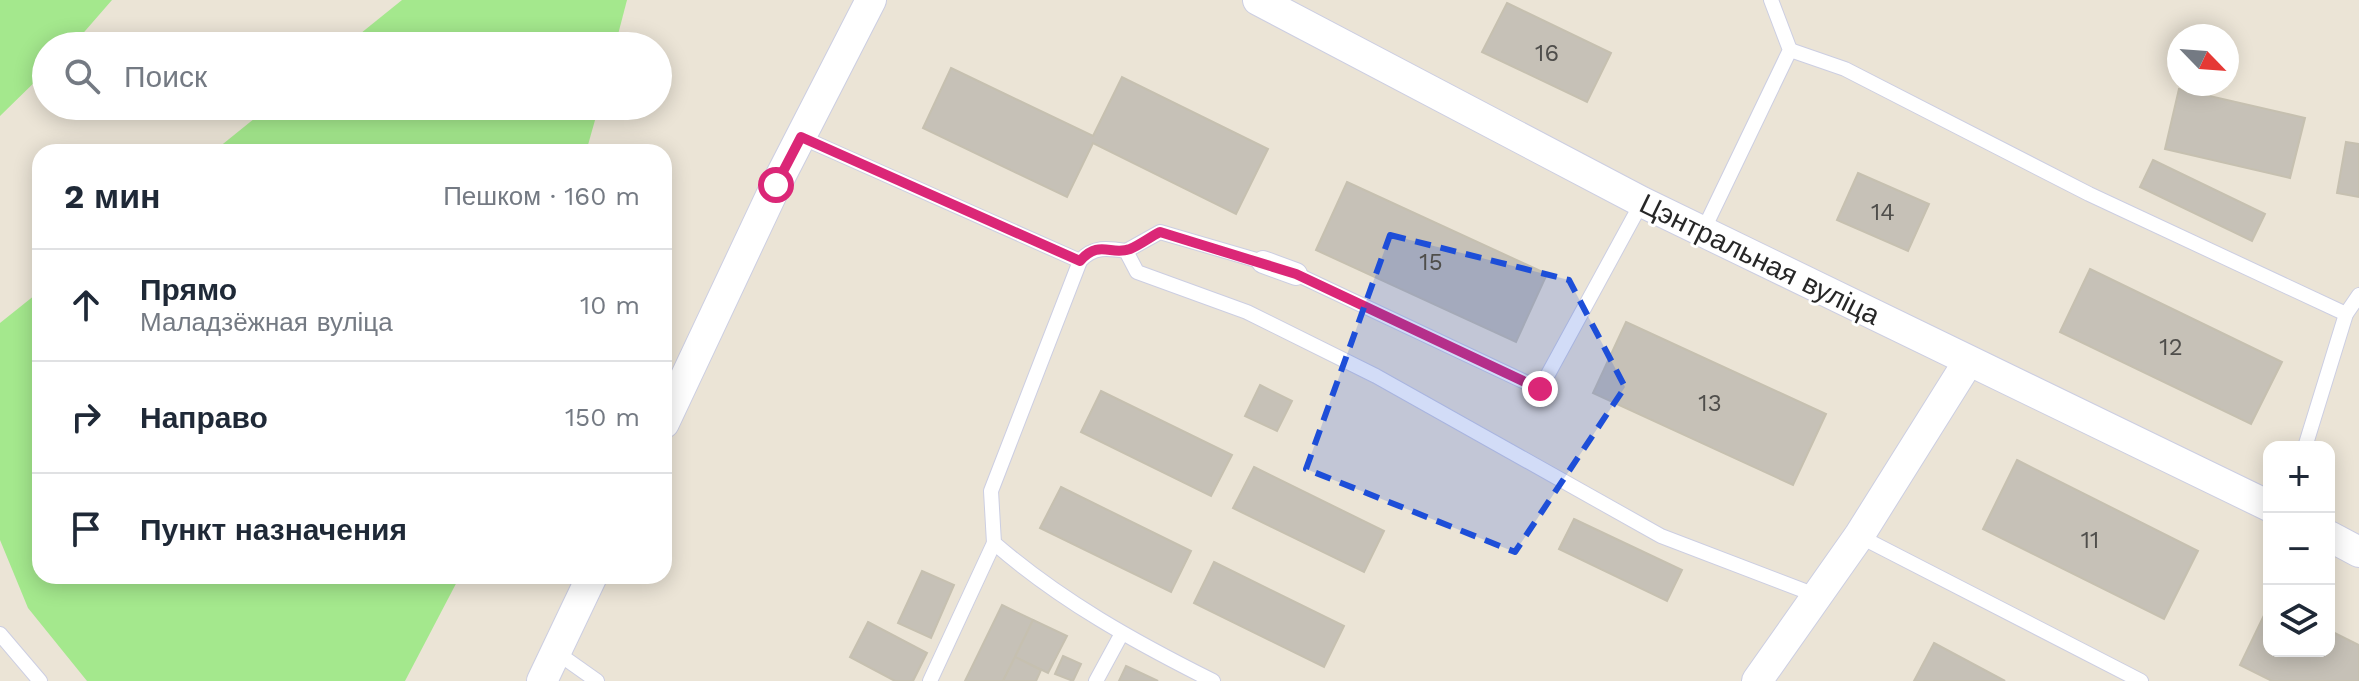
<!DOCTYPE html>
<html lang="ru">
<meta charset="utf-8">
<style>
:root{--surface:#fff;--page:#f6f6f7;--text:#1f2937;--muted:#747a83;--line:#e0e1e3}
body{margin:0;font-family:"Work Sans",sans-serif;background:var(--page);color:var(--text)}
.controls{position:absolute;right:24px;bottom:24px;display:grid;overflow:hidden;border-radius:16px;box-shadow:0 4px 20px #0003}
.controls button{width:72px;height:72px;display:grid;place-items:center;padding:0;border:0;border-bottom:2px solid var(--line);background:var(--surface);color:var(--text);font:40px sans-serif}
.compass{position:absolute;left:2167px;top:24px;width:72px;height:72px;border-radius:50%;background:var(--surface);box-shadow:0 4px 20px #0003;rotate:115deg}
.stop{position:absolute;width:24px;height:24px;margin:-18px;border:6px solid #db2777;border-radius:50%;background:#fff}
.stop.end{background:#db2777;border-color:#fff;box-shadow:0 2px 8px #0008}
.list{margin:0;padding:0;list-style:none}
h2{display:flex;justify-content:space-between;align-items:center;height:104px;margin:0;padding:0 32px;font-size:34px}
h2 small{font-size:26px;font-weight:400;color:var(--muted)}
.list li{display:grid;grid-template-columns:52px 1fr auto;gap:24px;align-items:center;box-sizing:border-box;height:112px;padding:0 32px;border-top:2px solid var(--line)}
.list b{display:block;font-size:30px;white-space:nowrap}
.list p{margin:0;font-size:26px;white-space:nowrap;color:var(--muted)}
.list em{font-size:26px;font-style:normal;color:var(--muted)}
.icon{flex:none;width:44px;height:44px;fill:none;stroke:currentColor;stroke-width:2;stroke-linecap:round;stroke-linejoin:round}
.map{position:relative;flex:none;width:2359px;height:681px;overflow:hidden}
.search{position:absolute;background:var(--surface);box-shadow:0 4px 20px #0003;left:32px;top:32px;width:640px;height:88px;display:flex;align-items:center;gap:20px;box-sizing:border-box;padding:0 28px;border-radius:44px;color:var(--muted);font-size:30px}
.panel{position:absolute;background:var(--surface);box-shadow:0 4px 20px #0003;left:32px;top:144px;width:640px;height:440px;border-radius:24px}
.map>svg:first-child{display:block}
.green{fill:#a4e88d}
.building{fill:#c6c1b7;stroke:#c6c0b0;stroke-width:2}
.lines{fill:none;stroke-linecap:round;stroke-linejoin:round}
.service-casing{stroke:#cccee2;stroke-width:16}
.pedestrian-casing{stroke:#cccee2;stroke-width:24}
.minor-casing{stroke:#cccee2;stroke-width:32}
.service{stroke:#fff;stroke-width:14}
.pedestrian{stroke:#fff;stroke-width:22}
.minor{stroke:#fff;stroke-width:30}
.route{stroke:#db2777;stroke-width:10}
.marked{fill:#1d4ed8;fill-opacity:0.2;stroke:#1d4ed8;stroke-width:6;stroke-dasharray:16 10;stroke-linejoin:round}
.labels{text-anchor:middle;stroke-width:6;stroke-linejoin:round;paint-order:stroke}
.number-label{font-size:24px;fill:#4f4e4b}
.street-label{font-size:28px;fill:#272727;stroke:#fff}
</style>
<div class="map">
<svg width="2359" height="681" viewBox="0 0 2359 681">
<rect width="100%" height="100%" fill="#ebe4d6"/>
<!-- green -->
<g class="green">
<path d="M0,0H112L72,46H46V71L0,116Z"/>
<path d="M402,0H627L615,46H345Z"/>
<path d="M270,106H599L586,152H213Z"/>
<path d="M40,291V576H460L405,681H87L28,608L0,540V323Z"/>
</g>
<!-- building -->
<g class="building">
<path d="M1507,3L1611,53L1587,102L1482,52Z"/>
<path d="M951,68L1093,136L1122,77L1268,149L1236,214L1093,143L1067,197L923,128Z"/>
<path d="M2179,89L2305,118L2290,178L2165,149Z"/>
<path d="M2346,142L2359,144V197L2337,193Z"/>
<path d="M2153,160L2265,214L2252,241L2140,187Z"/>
<path d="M1858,173L1929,204L1908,251L1837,220Z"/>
<path d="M1347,182L1547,274L1516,342L1316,250Z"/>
<path d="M2090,269L2282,362L2251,424L2060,332Z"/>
<path d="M1626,322L1826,414L1793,485L1593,393Z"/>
<path d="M1260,385L1292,401L1277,431L1245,416Z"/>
<path d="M1101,391L1232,455L1211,496L1081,432Z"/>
<path d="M2017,460L2198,551L2164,619L1983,529Z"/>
<path d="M1254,467L1384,531L1364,572L1233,508Z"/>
<path d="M1061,487L1191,551L1171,592L1040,528Z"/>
<path d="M1574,519L1682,570L1667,601L1559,549Z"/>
<path d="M1214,562L1344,626L1324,667L1194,603Z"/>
<path d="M922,571L954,585L931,638L898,623Z"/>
<path d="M1002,605L1033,620L1015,657L1003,681H965Z"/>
<path d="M2269,605V651H2329V630L2359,645V681H2272L2240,665Z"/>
<path d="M1033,620L1067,636L1048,673L1015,657Z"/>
<path d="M868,622L927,653L913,681H895L850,657Z"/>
<path d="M1934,643L2005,681H1914Z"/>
<path d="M1063,656L1081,664L1073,681L1055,674Z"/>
<path d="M1015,657L1041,670L1036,681H1003Z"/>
<path d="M1126,666L1158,681H1119Z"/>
</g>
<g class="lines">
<!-- service casing -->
<g class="service-casing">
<g id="service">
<path d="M1790,50L1845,69L2089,194L2346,314"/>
<path d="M801,137L1080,261"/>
<path d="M1703,231L1790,50L1771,0"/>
<path d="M1126,251L1160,232L1263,262"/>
<path d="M1296,274L1540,389L1642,202"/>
<path d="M2305,447L2346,314L2359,295"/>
<path d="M1859,536L2141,681"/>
<path d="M0,634L40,681"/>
<path d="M556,652L597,681"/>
<path d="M930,681L994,543"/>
<path d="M1096,681L1121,635"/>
<path d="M1213,681C1135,642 1061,601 994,543L991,491L1080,261C1093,246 1108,248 1126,251L1137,272L1247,312L1376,376L1661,536L1818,596"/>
</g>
</g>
<!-- pedestrian casing -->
<g class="pedestrian-casing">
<path id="pedestrian" d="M1263,262L1296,274"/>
</g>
<!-- minor casing -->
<g class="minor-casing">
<g id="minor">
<path d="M1258,0L1642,202L2269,506"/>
<path d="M664,423L776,185L871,0"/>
<path d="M2329,536L2359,552"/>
<path d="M542,681L592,576"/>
<path d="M1757,681L1859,536L1968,362"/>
</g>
</g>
<!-- service -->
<use href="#service" class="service"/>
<!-- pedestrian -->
<use href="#pedestrian" class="pedestrian"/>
<!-- minor -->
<use href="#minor" class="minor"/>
</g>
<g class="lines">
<!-- route -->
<path class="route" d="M776,185L801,137L1080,261C1099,239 1111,256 1130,249C1140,245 1150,237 1160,232L1296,274L1540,389"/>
</g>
<!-- marked area -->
<path class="marked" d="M1390,235L1569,280L1625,387L1515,552L1306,469Z"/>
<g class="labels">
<!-- number labels -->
<g class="number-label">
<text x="1547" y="61">16</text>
<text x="1883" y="220">14</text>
<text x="1431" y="270">15</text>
<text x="2171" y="355">12</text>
<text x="1710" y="411">13</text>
<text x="2090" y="548">11</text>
</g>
<!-- street labels -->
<g class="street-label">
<text transform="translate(1760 259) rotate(26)" y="10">Цэнтральная вуліца</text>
</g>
</g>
</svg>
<div class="controls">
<button>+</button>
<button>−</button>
<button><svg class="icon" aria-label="layers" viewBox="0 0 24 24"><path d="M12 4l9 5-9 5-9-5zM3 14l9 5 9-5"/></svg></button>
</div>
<svg class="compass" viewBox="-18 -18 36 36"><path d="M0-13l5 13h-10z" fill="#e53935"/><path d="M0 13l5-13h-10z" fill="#747a83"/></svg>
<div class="stop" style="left:776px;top:185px"></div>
<div class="stop end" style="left:1540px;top:389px"></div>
<div class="search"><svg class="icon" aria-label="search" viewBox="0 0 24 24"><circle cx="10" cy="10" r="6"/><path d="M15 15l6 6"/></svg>Поиск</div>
<section class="panel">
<h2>2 мин<small>Пешком · 160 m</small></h2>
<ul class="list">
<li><svg class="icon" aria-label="ahead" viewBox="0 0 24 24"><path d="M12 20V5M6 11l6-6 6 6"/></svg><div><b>Прямо</b><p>Маладзёжная вуліца</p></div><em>10 m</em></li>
<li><svg class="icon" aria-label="right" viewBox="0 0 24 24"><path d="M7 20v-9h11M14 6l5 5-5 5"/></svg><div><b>Направо</b></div><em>150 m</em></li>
<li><svg class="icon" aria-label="arrive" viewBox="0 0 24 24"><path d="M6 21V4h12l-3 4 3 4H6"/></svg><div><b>Пункт назначения</b></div></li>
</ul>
</section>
</div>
